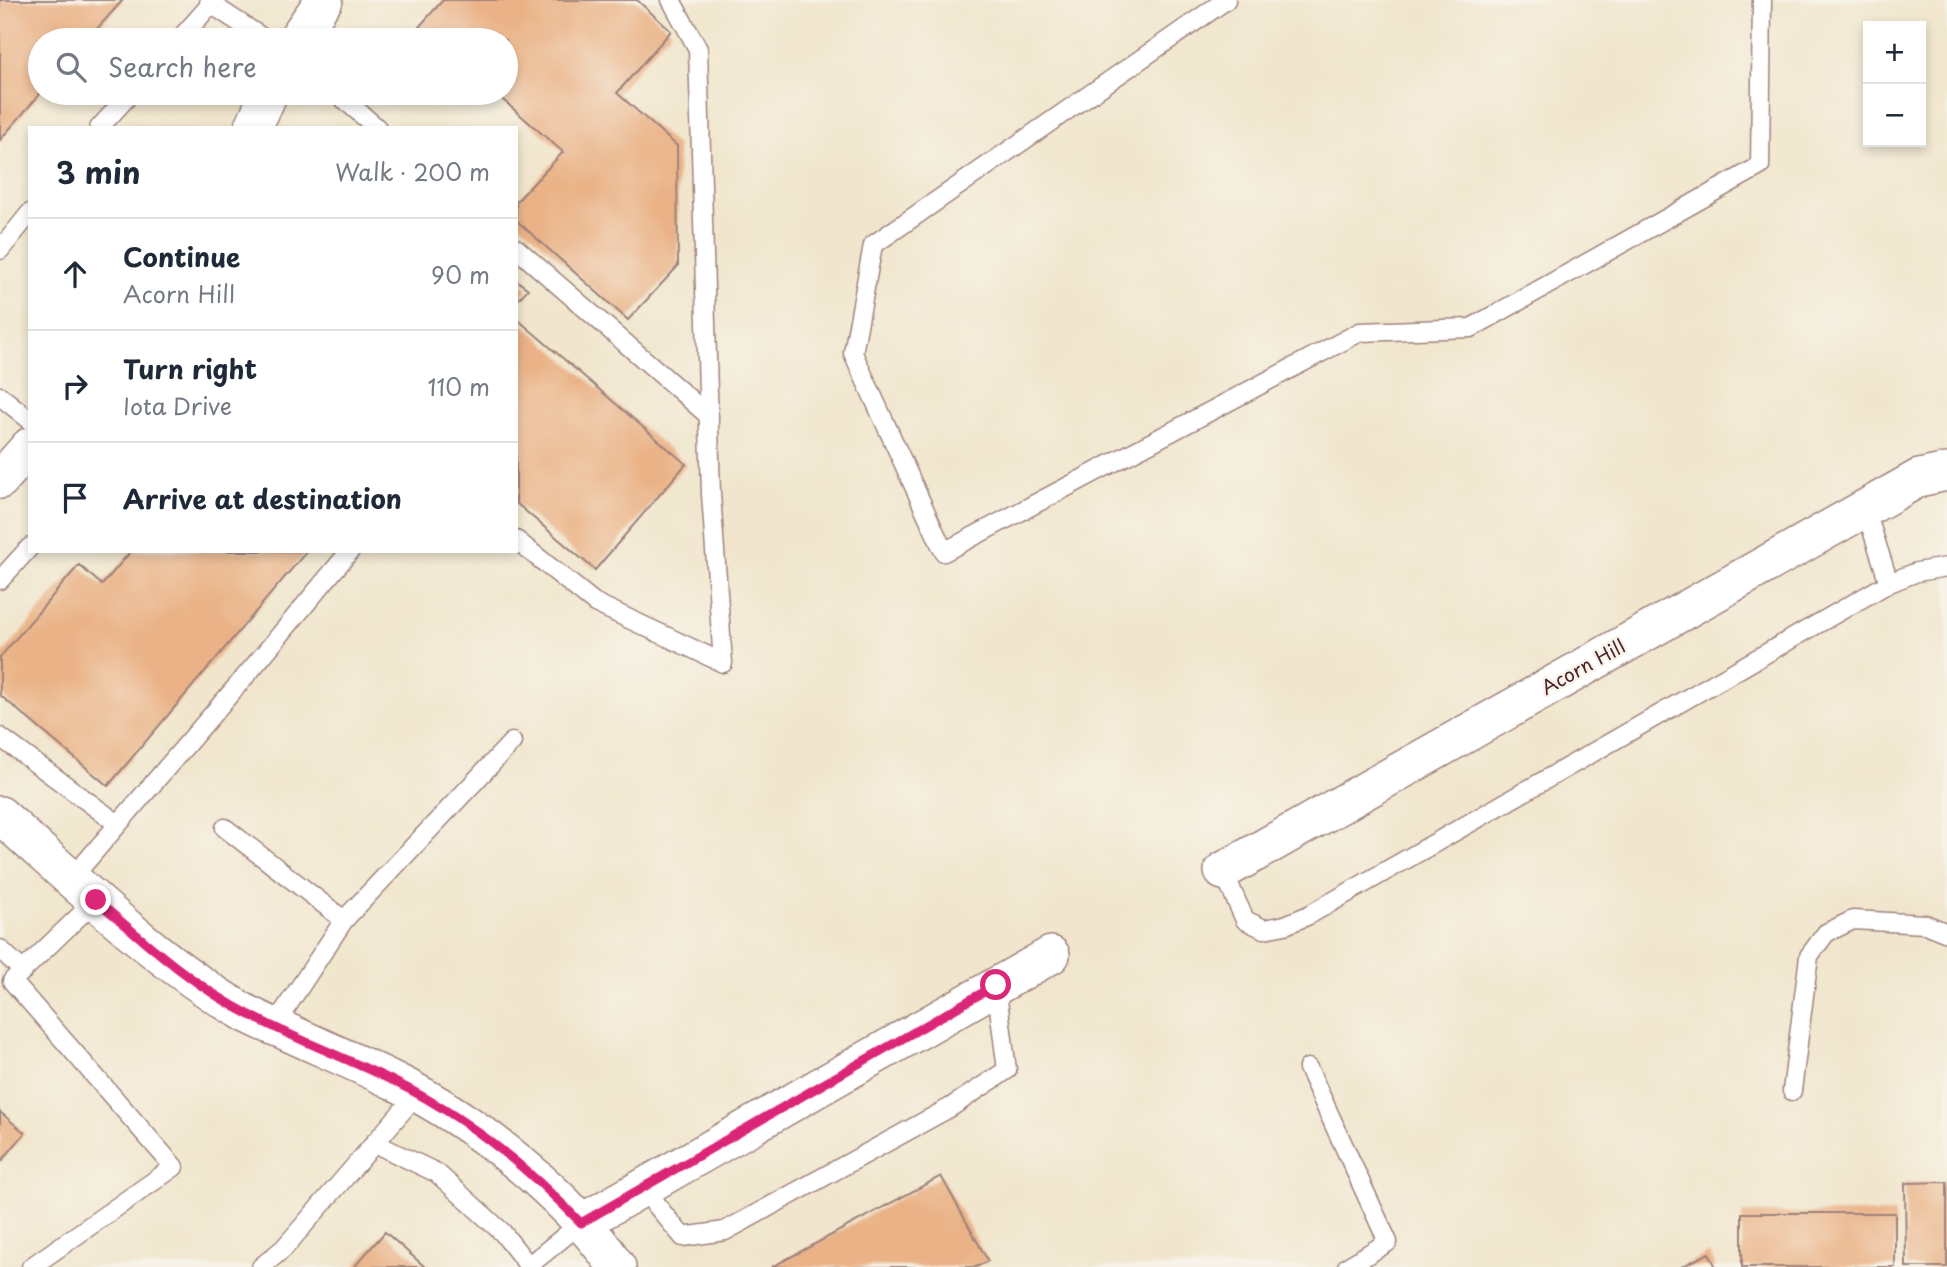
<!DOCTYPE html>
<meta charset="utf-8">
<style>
:root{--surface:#fff;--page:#f2f2f3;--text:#1f2937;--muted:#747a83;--line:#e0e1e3}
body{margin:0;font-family:"Playpen Sans",sans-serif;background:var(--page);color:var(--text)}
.controls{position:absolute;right:21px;top:21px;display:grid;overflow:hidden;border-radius:0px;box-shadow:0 4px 10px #0003}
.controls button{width:63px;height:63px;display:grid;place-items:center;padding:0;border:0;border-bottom:2px solid var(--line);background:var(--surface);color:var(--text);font:35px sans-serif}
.stop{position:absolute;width:21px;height:21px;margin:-16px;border:5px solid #db2777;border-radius:50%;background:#fff}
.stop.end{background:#db2777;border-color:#fff;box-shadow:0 2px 7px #0008}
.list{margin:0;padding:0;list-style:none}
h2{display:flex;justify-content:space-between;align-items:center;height:91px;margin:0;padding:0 28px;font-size:30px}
h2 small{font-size:23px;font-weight:400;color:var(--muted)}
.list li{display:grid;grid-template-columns:46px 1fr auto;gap:21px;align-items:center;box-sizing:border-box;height:112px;padding:0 28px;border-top:2px solid var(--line)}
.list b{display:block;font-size:26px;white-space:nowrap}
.list p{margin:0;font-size:23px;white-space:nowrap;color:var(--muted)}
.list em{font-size:23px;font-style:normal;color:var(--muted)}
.icon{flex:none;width:38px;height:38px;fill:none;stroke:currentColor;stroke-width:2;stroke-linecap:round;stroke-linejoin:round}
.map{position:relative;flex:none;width:1947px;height:1267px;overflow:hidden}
.search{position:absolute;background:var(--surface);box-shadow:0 4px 10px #0003;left:28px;top:28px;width:490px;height:77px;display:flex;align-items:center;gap:18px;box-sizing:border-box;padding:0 24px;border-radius:38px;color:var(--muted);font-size:26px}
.panel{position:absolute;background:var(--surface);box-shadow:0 4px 10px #0003;left:28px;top:126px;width:490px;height:427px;border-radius:0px}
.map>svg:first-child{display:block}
.building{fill:#eab286}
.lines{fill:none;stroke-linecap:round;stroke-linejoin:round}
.lane-casing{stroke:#9e827c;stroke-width:21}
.street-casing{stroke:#9e827c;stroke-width:40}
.lane{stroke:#fff;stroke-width:18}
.street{stroke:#fff;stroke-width:37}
.route{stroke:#db2777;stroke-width:9}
.labels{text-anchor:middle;stroke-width:5;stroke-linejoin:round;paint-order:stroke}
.street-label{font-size:19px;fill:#4a1f2b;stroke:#f7f3e8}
</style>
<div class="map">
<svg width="1947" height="1267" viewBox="0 0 1947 1267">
<rect width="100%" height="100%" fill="#f7f3e8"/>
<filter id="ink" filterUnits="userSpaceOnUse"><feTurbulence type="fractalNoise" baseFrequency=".0143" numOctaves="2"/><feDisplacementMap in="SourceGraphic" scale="14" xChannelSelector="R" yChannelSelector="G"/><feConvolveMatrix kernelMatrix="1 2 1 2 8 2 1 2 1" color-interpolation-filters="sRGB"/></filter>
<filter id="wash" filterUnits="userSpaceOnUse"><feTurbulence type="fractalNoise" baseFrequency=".00686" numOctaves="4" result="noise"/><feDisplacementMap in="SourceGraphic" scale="28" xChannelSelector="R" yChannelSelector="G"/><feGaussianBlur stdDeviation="1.57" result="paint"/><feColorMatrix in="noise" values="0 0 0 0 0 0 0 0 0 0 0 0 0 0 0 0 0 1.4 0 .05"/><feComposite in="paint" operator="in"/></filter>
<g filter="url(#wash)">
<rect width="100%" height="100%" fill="#f1e6cd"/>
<g id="blocks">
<!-- building -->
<g class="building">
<path d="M0,0H123L87,40H40V94L0,140Z"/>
<path d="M443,0H637L671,31L617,93L677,146L678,266L628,320L516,220V202L563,152L495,93H506V40H435L419,27Z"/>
<path d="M516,280L528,289L516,302Z"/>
<path d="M516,318L686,464L595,570L516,503Z"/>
<path d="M131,551H307L108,786L0,695V657L79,565L102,585Z"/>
<path d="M0,1112L25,1133L0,1163Z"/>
<path d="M941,1176L988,1261L976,1267H772Z"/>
<path d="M1947,1182V1267H1906L1905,1183Z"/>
<rect x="1742" y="1213" width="153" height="54"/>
<path d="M385,1232L425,1267H354Z"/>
<path d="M1709,1253L1716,1267H1681Z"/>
</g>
</g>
</g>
<g filter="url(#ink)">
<use href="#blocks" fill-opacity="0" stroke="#9e827c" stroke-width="2"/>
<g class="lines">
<!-- lane casing -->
<g class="lane-casing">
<g id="lane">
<path d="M1226,0L873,245L853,353L944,552L1360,332L1471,328L1760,166L1762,0"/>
<path d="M211,4L266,40"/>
<path d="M179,40L211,4L209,0"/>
<path d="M337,93L377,128"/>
<path d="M99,128L131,93"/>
<path d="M516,248L709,416"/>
<path d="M0,250L30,213"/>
<path d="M0,396L30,420"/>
<path d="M1865,508L1889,583"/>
<path d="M516,540L595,603L723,663L711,494L698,49L671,0"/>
<path d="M0,580L30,547"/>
<path d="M0,737L118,824"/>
<path d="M225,828L344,920"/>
<path d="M1223,871L1245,920L1264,929L1285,925L1309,915L1889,583L1917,572L1947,567"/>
<path d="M72,878L254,666L350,551"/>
<path d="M0,949L23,971"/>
<path d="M274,1026L344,920L512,742"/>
<path d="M1308,1068L1388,1242L1347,1267"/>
<path d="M1792,1091L1809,956L1826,933L1853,920L1925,924L1947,933"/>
<path d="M374,1143L437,1173L502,1232L528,1265"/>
<path d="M642,1188L683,1237L725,1231L951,1107L1007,1070L996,985"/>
<path d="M31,1267L174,1167L12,981L96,900"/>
<path d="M261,1267L284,1248L417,1094"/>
<path d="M527,1267L581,1223"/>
</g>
</g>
<!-- street casing -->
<g class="street-casing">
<g id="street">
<path d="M296,40L324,0"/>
<path d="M253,128L269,93"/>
<path d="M0,480L30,446"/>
<path d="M0,815C77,883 157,963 247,1014C259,1020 272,1026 285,1031C322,1048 360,1064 396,1082C476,1122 566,1193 617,1267"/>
<path d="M1223,871L1919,478L1947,472"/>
<path d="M581,1223L1051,955"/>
</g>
</g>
<!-- lane -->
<use href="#lane" class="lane"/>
<!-- street -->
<use href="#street" class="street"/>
</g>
</g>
<g class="lines" filter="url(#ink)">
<!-- route -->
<path class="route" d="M96,900C144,941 193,986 250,1015C297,1040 347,1058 395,1082C465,1116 527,1167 581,1223L996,985"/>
</g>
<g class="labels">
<!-- street labels -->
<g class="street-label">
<text transform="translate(1583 667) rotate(-29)" y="7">Acorn Hill</text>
</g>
</g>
</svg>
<div class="controls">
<button>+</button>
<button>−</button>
</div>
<div class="stop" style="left:996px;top:985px"></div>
<div class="stop end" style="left:96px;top:900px"></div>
<div class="search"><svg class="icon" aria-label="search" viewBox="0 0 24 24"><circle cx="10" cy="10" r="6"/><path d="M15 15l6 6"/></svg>Search here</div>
<section class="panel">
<h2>3 min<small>Walk · 200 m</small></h2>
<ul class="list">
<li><svg class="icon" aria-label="ahead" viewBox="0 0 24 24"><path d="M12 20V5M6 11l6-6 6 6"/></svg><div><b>Continue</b><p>Acorn Hill</p></div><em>90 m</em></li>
<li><svg class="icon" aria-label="right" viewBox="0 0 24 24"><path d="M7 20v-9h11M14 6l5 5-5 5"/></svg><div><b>Turn right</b><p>Iota Drive</p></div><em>110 m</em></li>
<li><svg class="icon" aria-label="arrive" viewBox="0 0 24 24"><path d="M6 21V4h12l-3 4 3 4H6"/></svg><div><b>Arrive at destination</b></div></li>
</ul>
</section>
</div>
